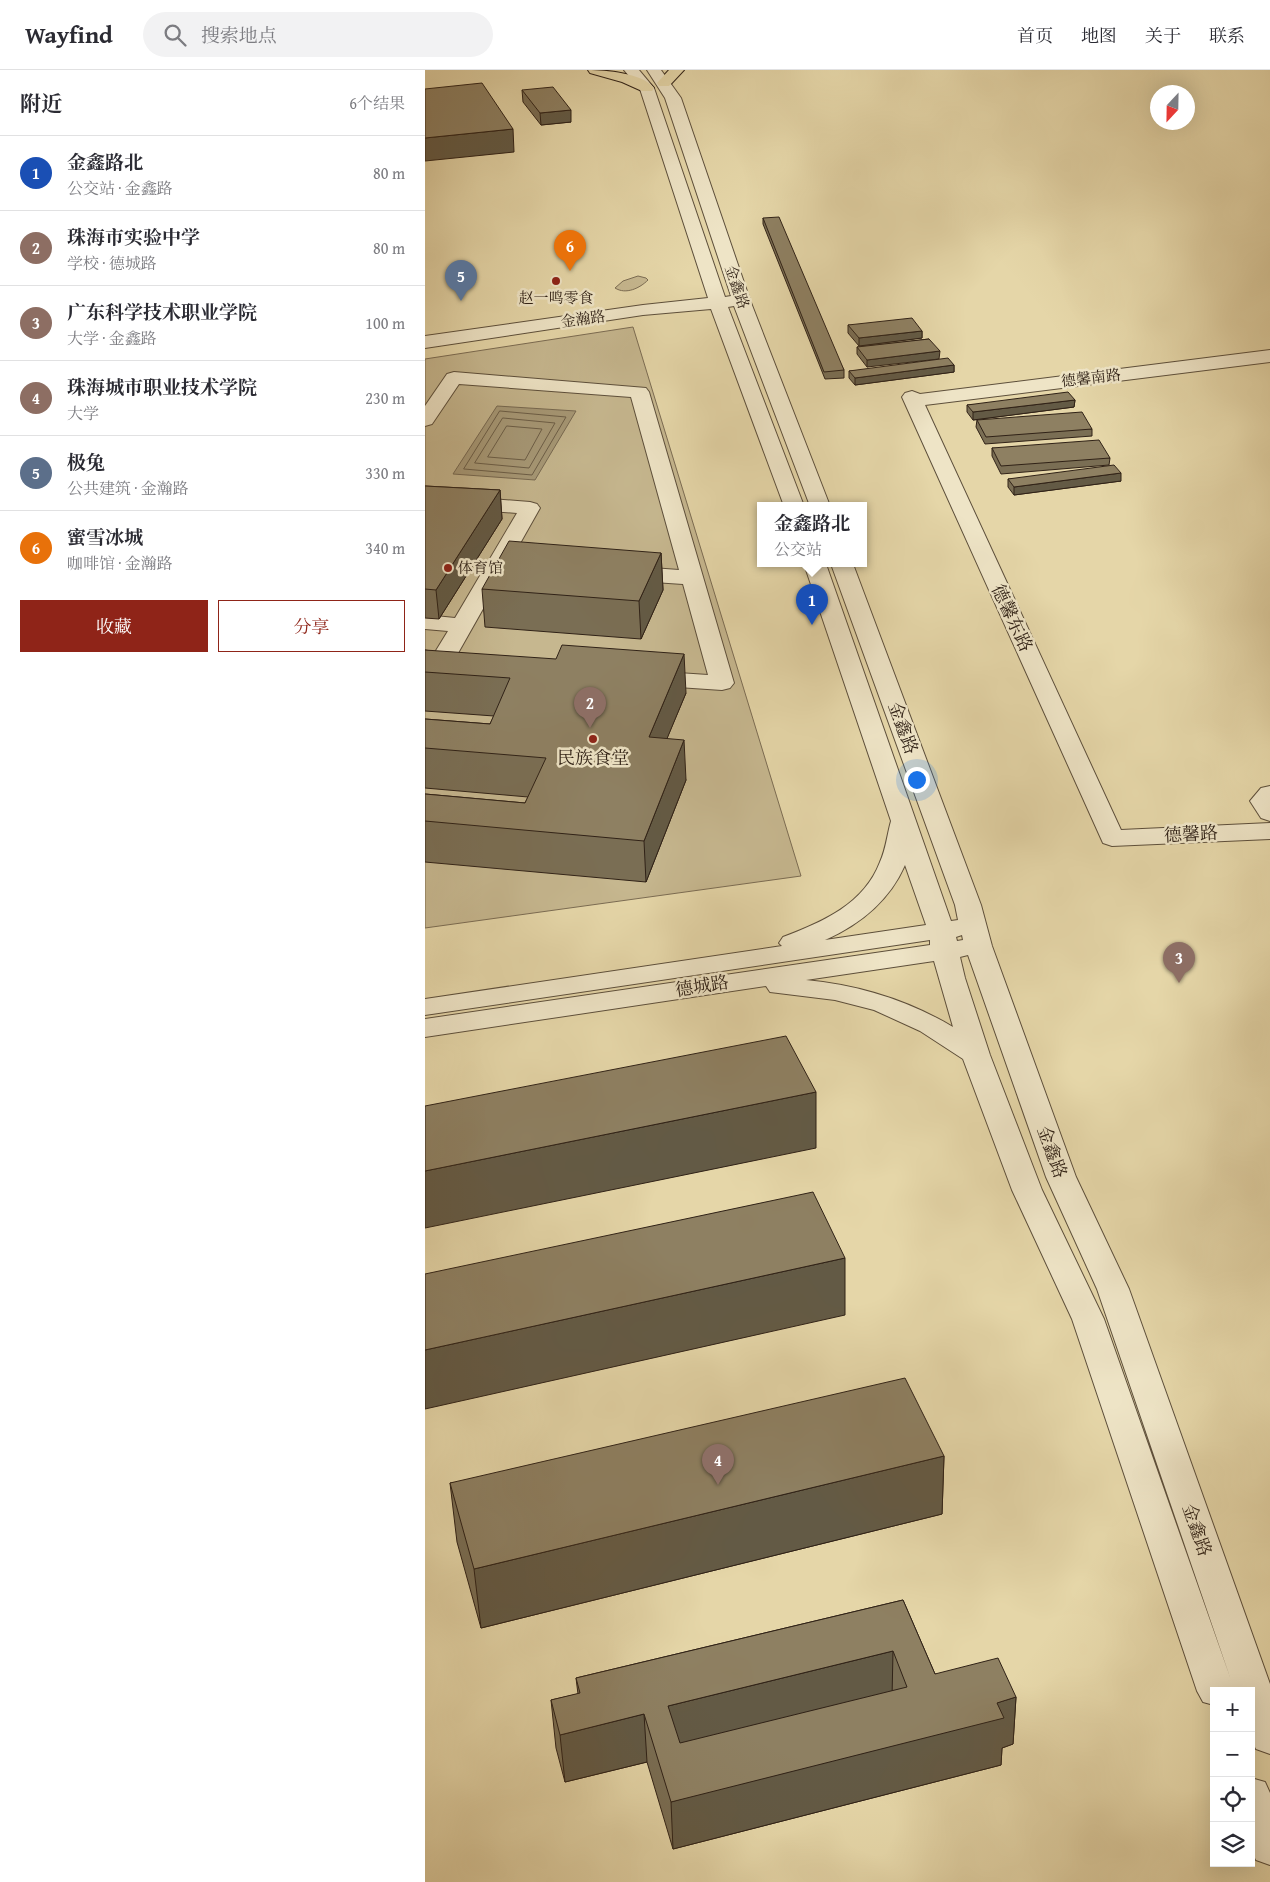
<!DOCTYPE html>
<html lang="zh">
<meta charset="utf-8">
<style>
:root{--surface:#fff;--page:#f2f2f3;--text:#2b2b33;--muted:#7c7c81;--line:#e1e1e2;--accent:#8f2418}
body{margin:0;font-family:"Gentium Book Plus","Noto Serif SC",serif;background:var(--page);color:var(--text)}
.controls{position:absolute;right:15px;bottom:15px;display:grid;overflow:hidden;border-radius:0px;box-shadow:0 5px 20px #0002}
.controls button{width:45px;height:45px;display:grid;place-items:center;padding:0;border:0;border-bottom:1px solid var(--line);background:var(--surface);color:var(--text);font:25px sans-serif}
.compass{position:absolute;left:725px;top:15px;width:45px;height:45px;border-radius:50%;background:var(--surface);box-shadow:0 5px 20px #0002;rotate:202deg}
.you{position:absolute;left:491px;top:709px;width:18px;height:18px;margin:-12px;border:4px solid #fff;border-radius:50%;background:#1a73e8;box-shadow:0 0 0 8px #1a73e833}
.badge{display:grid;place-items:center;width:32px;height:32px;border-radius:50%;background:var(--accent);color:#fff;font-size:16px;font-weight:700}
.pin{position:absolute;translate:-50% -41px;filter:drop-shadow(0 1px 2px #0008)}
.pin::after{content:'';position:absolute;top:26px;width:18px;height:15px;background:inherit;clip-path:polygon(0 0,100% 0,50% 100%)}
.popup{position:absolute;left:332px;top:432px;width:110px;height:65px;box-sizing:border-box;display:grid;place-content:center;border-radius:0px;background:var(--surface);filter:drop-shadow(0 1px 4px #0005);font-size:16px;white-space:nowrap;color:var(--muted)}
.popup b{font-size:19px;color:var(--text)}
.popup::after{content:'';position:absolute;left:50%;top:100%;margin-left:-10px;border:10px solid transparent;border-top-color:var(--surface)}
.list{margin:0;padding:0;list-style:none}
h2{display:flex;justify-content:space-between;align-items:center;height:65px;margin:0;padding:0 20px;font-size:21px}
h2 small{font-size:16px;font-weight:400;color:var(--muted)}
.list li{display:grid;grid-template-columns:32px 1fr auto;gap:15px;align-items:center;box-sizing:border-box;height:75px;padding:0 20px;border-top:1px solid var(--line)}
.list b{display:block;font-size:19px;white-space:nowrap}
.list p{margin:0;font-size:16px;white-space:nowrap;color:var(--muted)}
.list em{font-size:16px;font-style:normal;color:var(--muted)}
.actions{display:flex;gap:10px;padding:15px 20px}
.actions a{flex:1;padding:11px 0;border:1px solid var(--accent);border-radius:0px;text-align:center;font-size:18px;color:var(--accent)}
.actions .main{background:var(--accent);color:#fff}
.icon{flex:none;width:28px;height:28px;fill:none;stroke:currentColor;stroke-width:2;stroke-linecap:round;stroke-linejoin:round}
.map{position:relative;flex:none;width:845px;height:1812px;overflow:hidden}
header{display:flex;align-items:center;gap:30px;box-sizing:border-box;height:70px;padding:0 25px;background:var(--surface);border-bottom:1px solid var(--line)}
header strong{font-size:24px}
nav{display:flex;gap:28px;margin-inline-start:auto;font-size:18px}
.search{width:350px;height:45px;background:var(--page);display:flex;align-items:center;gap:12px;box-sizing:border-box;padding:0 18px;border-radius:28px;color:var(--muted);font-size:19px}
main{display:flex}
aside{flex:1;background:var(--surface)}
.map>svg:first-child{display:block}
.green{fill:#c6b78f;stroke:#7b6c53}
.water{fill:#a79977;stroke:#776951}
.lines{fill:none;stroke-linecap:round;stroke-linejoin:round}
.shore{stroke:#6c5e47;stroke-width:1}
.minor-casing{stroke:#5d4f3b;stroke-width:2}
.major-casing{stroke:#302217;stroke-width:2}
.minor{fill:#eee4c6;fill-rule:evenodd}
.major{fill:#e5d6a8;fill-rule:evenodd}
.wall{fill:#7a6e54;stroke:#302217}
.shaded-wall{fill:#635a45;stroke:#302217}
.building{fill:#8e8062;stroke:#302217;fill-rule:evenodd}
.poi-dot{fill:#8f2418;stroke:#eee4c6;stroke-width:2}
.labels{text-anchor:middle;stroke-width:5;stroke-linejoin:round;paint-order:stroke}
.far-street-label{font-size:15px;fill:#302217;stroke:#eee4c6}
.far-poi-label{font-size:15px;fill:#302217;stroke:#eee4c6}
.street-label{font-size:18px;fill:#302217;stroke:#eee4c6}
.poi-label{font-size:18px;fill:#302217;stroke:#eee4c6}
</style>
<header>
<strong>Wayfind</strong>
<div class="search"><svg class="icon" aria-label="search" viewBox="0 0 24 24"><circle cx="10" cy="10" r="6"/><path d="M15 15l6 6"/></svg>搜索地点</div>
<nav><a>首页</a><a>地图</a><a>关于</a><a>联系</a></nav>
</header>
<main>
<aside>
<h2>附近<small>6个结果</small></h2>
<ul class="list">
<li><span class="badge" style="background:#1a4fb4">1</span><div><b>金鑫路北</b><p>公交站 · 金鑫路</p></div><em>80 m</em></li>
<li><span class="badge" style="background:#8d6e63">2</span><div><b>珠海市实验中学</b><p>学校 · 德城路</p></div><em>80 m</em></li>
<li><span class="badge" style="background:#8d6e63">3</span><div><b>广东科学技术职业学院</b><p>大学 · 金鑫路</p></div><em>100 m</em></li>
<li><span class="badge" style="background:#8d6e63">4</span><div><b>珠海城市职业技术学院</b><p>大学</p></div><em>230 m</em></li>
<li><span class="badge" style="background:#5c6f8a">5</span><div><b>极兔</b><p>公共建筑 · 金瀚路</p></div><em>330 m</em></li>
<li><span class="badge" style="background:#e8710a">6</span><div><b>蜜雪冰城</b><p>咖啡馆 · 金瀚路</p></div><em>340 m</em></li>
</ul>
<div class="actions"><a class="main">收藏</a><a>分享</a></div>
</aside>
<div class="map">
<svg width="845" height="1812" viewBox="0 0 845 1812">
<rect width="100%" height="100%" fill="#e5d6a8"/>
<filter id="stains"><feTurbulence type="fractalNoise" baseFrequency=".004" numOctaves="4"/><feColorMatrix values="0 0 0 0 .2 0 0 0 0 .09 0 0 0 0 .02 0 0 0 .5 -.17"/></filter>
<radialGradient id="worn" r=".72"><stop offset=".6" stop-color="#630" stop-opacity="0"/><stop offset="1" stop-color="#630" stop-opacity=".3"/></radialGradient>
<!-- green -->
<g class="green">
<path d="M213,206L221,208L223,210C215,218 201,225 190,218L198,211Z"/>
<path d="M208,257L376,806L0,858V289Z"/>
</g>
<!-- water -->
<path class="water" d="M72,336L151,341L110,410L28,404Z"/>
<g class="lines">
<!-- shore -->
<g class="shore">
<path d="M75,341L141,347L107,405L39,399Z"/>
<path d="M78,348L130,353L104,398L50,393Z"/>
<path d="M82,356L117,359L100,390L63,387Z"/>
</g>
<!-- minor casing -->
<g class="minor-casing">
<g id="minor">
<path d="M199,0H214L229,18L300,227L306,226L240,28L222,0H236L256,28L325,230L405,436H385L309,236L303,237L379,436H359L286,239L218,245L0,278V266L218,235L283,228L215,19Z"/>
<path d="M845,280V292L500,335L696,760L845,753V769L687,776L678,773L477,327L480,323L487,321L495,324Z"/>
<path d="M29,302L221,318L224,322L309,613L305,618L297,620L223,615L215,613L211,608L215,603L223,601L283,605L258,514L199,510L191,508L188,503L191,498L199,496L254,500L206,327L34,314L7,354L0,356V336L22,304Z"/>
<path d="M0,424L105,432L112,434L115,438L28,592L24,597L16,599L8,597L4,592L23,561L0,559V545L30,548L92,443L0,436Z"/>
<path d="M379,494H401L526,851L533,850L530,835L406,494H428L556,835L567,876L651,1107L704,1219L845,1614V1684L831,1679L826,1669V1621H789V1635L778,1632L772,1621L647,1249L587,1120L538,989L495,961L449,940L410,930L345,922L341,916L0,967V949L505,875V870L0,945V929L357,876L354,873L358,867C398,852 439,834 455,792C461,779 462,765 466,751ZM480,795L501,855L400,870C436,854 464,831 480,795ZM537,865L538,870L532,871L531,867ZM543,885L621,1107L672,1219L806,1610L679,1249L617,1120L565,985L540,908L535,887ZM509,891L528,957C483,930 433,915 381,910Z"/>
<path d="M845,716V751L836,748L825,731L836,718Z"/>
<path d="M826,1708L840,1712L845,1723V1795L831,1790L826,1780Z"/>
</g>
</g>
<!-- major casing -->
<g class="major-casing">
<g id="major">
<path d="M163,0C180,0 218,3 229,18L227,21H217L197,12L165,3Z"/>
<path d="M244,0H259L244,16H234L232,13Z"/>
</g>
</g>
<!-- minor -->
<use href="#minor" class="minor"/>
<!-- major -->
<use href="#major" class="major"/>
</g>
<!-- wall -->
<g class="wall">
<path d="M97,20L146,52L116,55L98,32Z"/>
<path d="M338,148L419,300V308L400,309L338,154Z"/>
<path d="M423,255L497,261V268L434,276L423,263Z"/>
<path d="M504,269L442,297L432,284V277Z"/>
<path d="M529,295V302L430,315L424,308V301Z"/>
<path d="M650,330L649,337L548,350L542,342V335Z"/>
<path d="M552,350L667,359V366L560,374L551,357Z"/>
<path d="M567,378L685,388L684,395L576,404L567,386Z"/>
<path d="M583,409L696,411L589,425L583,417Z"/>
<path d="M0,416L75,420L77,449L14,549L0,548Z"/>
<path d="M236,483L238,520L216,569L60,557L57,519Z"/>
<path d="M0,580L261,623L242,668L261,710L221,812L0,792V724L100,733L103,727L0,718V649L65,654L69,646L0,641Z"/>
<path d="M519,1386L517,1444L56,1558L32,1472L25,1413Z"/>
<path d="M478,1530L510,1604L591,1627L588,1674L577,1678L576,1695L248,1779L222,1692L140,1712L131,1678L126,1630L153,1624L151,1608Z"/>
</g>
<!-- shaded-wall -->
<g class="shaded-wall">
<path d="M146,40V52L116,55L115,43Z"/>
<path d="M88,59L89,82L0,91V68Z"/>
<path d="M497,261V268L434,276V268Z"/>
<path d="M515,281L514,289L442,297V290Z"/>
<path d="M529,295V302L430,315V308Z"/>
<path d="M650,330L649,337L548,350V342Z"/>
<path d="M696,403V411L589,425V417Z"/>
<path d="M75,420L77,449L14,549L11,520Z"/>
<path d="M236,483L238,520L216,569L214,531Z"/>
<path d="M259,584L261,623L226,707L224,667Z"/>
<path d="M259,670L261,710L221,812L219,771Z"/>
<path d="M391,1022V1078L0,1158V1101Z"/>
<path d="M420,1188V1245L0,1339V1280Z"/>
<path d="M519,1386L517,1444L56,1558L49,1499Z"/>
<path d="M468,1581L467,1628L246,1683L243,1636Z"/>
<path d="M591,1627L588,1674L577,1678L576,1695L248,1779L246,1732Z"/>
<path d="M219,1644L222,1692L140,1712L135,1665Z"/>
</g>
<!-- building -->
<g class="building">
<path d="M57,13L88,59L0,68V19Z"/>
<path d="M128,17L146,40L115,43L97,20Z"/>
<path d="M354,147L419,300L399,302L338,148Z"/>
<path d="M487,248L497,261L434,268L423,255Z"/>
<path d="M504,269L515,281L442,290L432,277Z"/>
<path d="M523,288L529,295L430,308L424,301Z"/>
<path d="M643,322L650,330L548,342L542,335Z"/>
<path d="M657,342L667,359L561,367L552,350Z"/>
<path d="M674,370L685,388L576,396L567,378Z"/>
<path d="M689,395L696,403L589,417L583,409Z"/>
<path d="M0,416L75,420L11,520L0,519Z"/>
<path d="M84,471L236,483L214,531L57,519Z"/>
<path d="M137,575L259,584L224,667L259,670L219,771L0,751V724L100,733L121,688L0,678V649L65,654L85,608L0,602V580L131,589Z"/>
<path d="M361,966L391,1022L0,1101V1036Z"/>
<path d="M388,1122L420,1188L0,1280V1204Z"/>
<path d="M480,1308L519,1386L49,1499L25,1413Z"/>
<path d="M478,1530L510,1604L573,1588L591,1627L572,1633L579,1648L246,1732L219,1644L135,1665L126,1630L155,1623L151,1608ZM468,1581L482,1617L255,1673L243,1636Z"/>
</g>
<!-- markers -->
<g class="poi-dot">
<circle cx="131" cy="211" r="5"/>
<circle cx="23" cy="498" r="5"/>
<circle cx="168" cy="669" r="5"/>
</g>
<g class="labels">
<!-- far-street labels -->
<g class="far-street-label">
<text transform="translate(312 217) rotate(71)" y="5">金鑫路</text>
<text transform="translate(158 249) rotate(-8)" y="5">金瀚路</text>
<text transform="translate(666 308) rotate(-7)" y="5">德馨南路</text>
</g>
<!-- far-poi labels -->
<g class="far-poi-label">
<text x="131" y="233">赵一鸣零食</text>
<text x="33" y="503" text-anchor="start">体育馆</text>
</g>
<!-- street labels -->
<g class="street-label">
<text transform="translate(587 548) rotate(65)" y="6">德馨东路</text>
<text transform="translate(478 658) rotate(70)" y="6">金鑫路</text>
<text transform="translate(766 764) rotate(-3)" y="6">德馨路</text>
<text transform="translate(277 916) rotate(-9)" y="6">德城路</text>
<text transform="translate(627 1082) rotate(70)" y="6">金鑫路</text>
<text transform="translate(772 1460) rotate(71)" y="6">金鑫路</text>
</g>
<!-- poi labels -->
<g class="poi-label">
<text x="168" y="694">民族食堂</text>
</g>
</g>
<rect width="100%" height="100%" filter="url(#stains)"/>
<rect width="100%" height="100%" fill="url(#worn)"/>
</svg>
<div class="controls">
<button>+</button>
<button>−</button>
<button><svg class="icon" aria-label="locate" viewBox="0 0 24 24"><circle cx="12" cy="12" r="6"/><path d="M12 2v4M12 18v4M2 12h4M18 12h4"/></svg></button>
<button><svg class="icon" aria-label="layers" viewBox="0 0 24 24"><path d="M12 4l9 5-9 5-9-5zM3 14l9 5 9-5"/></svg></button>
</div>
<svg class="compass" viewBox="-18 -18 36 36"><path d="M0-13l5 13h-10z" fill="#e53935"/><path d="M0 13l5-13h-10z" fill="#7c7c81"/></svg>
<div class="you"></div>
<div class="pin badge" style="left:387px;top:555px;background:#1a4fb4">1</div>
<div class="popup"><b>金鑫路北</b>公交站</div>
<div class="pin badge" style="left:165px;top:658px;background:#8d6e63">2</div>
<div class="pin badge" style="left:754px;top:913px;background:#8d6e63">3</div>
<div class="pin badge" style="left:293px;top:1415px;background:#8d6e63">4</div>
<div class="pin badge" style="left:36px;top:231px;background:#5c6f8a">5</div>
<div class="pin badge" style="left:145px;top:201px;background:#e8710a">6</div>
</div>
</main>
